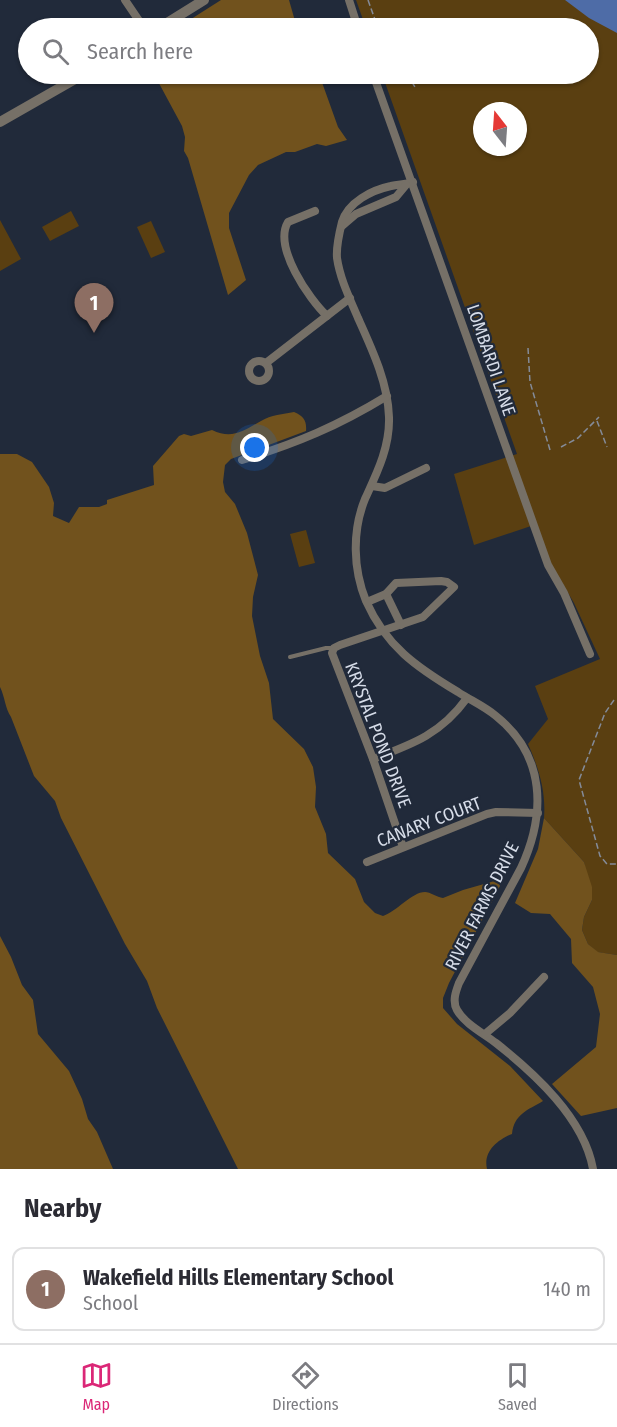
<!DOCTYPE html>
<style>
:root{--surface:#fff;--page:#f2f2f3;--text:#2b2b33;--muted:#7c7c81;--line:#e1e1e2;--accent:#db2777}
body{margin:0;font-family:"Fira Sans Condensed",sans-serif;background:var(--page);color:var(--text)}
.compass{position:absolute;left:473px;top:102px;width:54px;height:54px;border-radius:50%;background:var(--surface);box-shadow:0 2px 4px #0004;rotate:343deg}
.you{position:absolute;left:255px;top:448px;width:21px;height:21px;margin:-15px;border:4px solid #fff;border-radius:50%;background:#1a73e8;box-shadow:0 0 0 9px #1a73e833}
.badge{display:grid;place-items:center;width:39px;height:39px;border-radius:50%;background:var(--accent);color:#fff;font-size:20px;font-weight:700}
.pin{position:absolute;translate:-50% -50px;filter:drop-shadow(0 2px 3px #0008)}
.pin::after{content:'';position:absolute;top:32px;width:21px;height:18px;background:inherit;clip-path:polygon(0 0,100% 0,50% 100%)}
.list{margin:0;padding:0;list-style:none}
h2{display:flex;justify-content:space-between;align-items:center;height:78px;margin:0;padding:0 24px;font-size:26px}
h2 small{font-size:20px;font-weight:400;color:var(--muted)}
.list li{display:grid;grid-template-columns:39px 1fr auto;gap:18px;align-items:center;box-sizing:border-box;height:84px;margin:0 12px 12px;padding:0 12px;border:2px solid var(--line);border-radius:12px}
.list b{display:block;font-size:22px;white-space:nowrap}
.list p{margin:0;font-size:20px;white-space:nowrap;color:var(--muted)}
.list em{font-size:20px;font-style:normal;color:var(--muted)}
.icon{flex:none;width:33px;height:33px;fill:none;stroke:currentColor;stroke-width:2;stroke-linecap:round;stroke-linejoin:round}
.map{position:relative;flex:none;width:617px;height:1169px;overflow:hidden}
.search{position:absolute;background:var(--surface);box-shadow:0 2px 4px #0004;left:18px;right:18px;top:18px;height:66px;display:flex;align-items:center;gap:15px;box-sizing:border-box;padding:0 21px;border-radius:33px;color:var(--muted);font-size:22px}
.sheet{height:174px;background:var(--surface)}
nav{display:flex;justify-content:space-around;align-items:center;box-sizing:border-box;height:84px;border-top:2px solid var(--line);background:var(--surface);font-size:16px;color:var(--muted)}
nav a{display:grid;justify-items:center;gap:3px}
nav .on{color:var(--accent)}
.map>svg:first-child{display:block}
.green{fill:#5a3f11;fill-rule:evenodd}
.forest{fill:#71521d}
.water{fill:#4e6ca7}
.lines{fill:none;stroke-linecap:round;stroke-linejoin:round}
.path{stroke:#848b99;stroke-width:1.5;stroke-dasharray:6 3;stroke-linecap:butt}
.service{stroke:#767067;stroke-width:4}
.minor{stroke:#767067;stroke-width:8}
.tertiary{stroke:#767067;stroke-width:10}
.labels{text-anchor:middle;stroke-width:4.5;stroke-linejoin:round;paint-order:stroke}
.street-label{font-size:18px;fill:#d6dce8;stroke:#212a3a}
</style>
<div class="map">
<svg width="617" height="1169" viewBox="0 0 617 1169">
<rect width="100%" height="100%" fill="#212a3a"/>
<!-- green -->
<g class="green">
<path d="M356,0H617V955L597,952L588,944L582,930L584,917L592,900L584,862L544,818C546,791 539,769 528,744L548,719L535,686L600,659L574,603L551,564L537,524L474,545L454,474L517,454L382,74H588V28H366ZM482,111H518V147H482Z"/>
<path d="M71,211L79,226L50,241L42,227Z"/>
<path d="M0,220L21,259L0,271Z"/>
<path d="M151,221L165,252L151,258L137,227Z"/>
<path d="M306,530L315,563L299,567L290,534Z"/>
</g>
<!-- forest -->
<g class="forest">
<path d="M221,0H289L297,28H177Z"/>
<path d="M154,74H319L338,127L347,140L326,146L317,144L295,152H286L258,165L249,175L229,213V228L246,280L228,295L188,158L184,151L185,137L182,126Z"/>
<path d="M294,412C303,416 307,420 306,431L231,459L225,465L223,482L225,492L235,504L247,533L258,575L253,597L252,616L260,656L269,683L273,719L304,749L313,767L316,787L315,807L326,834L328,853L355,879L364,902L375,913L383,916C396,912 412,892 425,892C430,892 437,897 443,898L463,890L498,880L500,886L449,983L443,998V1008L457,1024L510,1066L543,1101C528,1110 514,1114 512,1134C497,1140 483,1152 487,1169H238L157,1008L147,981L125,944L61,818L55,801L34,776L11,717C5,708 5,697 0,687V454H17L32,462L49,487L54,503L53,516L69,523L79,507H99L107,504V500L154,485L153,466L179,436L184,434L191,436L212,430C233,440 244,430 261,421C271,415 283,414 294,412Z"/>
<path d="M544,818L584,862L592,887V900L584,917L582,930L588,944L598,952L617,955V1108L581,1116L552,1084L596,1047L600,1014L593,987L572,963L571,939L550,914L531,913L515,903L538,849Z"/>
<path d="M0,936L11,957L22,985L33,1000L38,1034L69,1071L82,1099L88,1119L97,1132L113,1169H0Z"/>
</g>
<!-- water -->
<path class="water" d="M565,0H617V33L589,18Z"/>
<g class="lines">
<!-- path -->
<g class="path">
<path d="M368,0L378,28"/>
<path d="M407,74L415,87"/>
<path d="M528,348L530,382L550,450"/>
<path d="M597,421L607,447"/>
<path d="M561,447L578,438L599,417"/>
<path d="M614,700L605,713L579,780L600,856L607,864H617"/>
</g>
<!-- service -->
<path class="service" d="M290,657L326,648H333"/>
<!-- minor -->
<g class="minor">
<path d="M125,0L144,28"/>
<path d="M349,0L358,28"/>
<path d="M373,74L548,565L564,593L590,654"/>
<path d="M413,182C405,185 399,184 391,186C372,190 348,202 342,222C339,234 336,246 337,258C340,279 350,299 358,318C372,349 388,383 389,417C390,447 377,473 365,499C352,531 353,569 366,601C386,646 416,667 458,692C470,700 484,706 496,716C546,756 546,814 521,868L459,983C456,991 452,1001 457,1010C465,1024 483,1033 496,1043C534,1073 584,1118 593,1169"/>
<path d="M315,211L288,222C273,247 309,299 327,316"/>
<path d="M342,226L356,214L396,197L406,185"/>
<circle cx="259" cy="371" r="10"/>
<path d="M266,363L350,298"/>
<path d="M242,460C297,443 338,426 387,396"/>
<path d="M372,486L385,488L426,468"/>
<path d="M386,594L401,625"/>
<path d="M367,602L386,594L396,583L441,581L447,582L454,587L423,617L340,645L334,648L332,653L373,759L403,847"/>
<path d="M373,759C413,744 441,734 467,698"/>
<path d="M367,862L487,814L496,812L538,813"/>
<path d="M485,1034L510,1013L544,977"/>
</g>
<!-- tertiary -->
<g class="tertiary">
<path d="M159,28L204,0"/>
<path d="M0,122L84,74"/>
</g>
</g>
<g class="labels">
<!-- street labels -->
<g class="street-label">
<text transform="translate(491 360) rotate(71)" y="6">LOMBARDI LANE</text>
<text transform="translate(378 735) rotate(69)" y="6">KRYSTAL POND DRIVE</text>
<text transform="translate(429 822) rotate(-21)" y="6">CANARY COURT</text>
<text transform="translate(482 906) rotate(-63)" y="6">RIVER FARMS DRIVE</text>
</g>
</g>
</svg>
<svg class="compass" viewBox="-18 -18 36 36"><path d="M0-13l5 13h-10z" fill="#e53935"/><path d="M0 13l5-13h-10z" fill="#7c7c81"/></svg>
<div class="you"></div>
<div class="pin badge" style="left:94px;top:333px;background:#8d6e63">1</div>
<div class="search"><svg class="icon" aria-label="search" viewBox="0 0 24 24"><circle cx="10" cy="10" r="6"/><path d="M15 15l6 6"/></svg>Search here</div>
</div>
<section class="sheet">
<h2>Nearby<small></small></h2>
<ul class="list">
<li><span class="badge" style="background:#8d6e63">1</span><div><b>Wakefield Hills Elementary School</b><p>School</p></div><em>140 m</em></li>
</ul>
</section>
<nav>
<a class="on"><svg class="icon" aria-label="map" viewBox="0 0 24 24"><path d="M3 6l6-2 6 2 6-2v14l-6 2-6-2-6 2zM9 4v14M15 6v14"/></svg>Map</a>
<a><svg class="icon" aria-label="directions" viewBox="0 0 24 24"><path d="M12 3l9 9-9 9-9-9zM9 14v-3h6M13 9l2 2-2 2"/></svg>Directions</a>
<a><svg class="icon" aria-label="saved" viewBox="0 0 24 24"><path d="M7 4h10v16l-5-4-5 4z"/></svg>Saved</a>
</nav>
